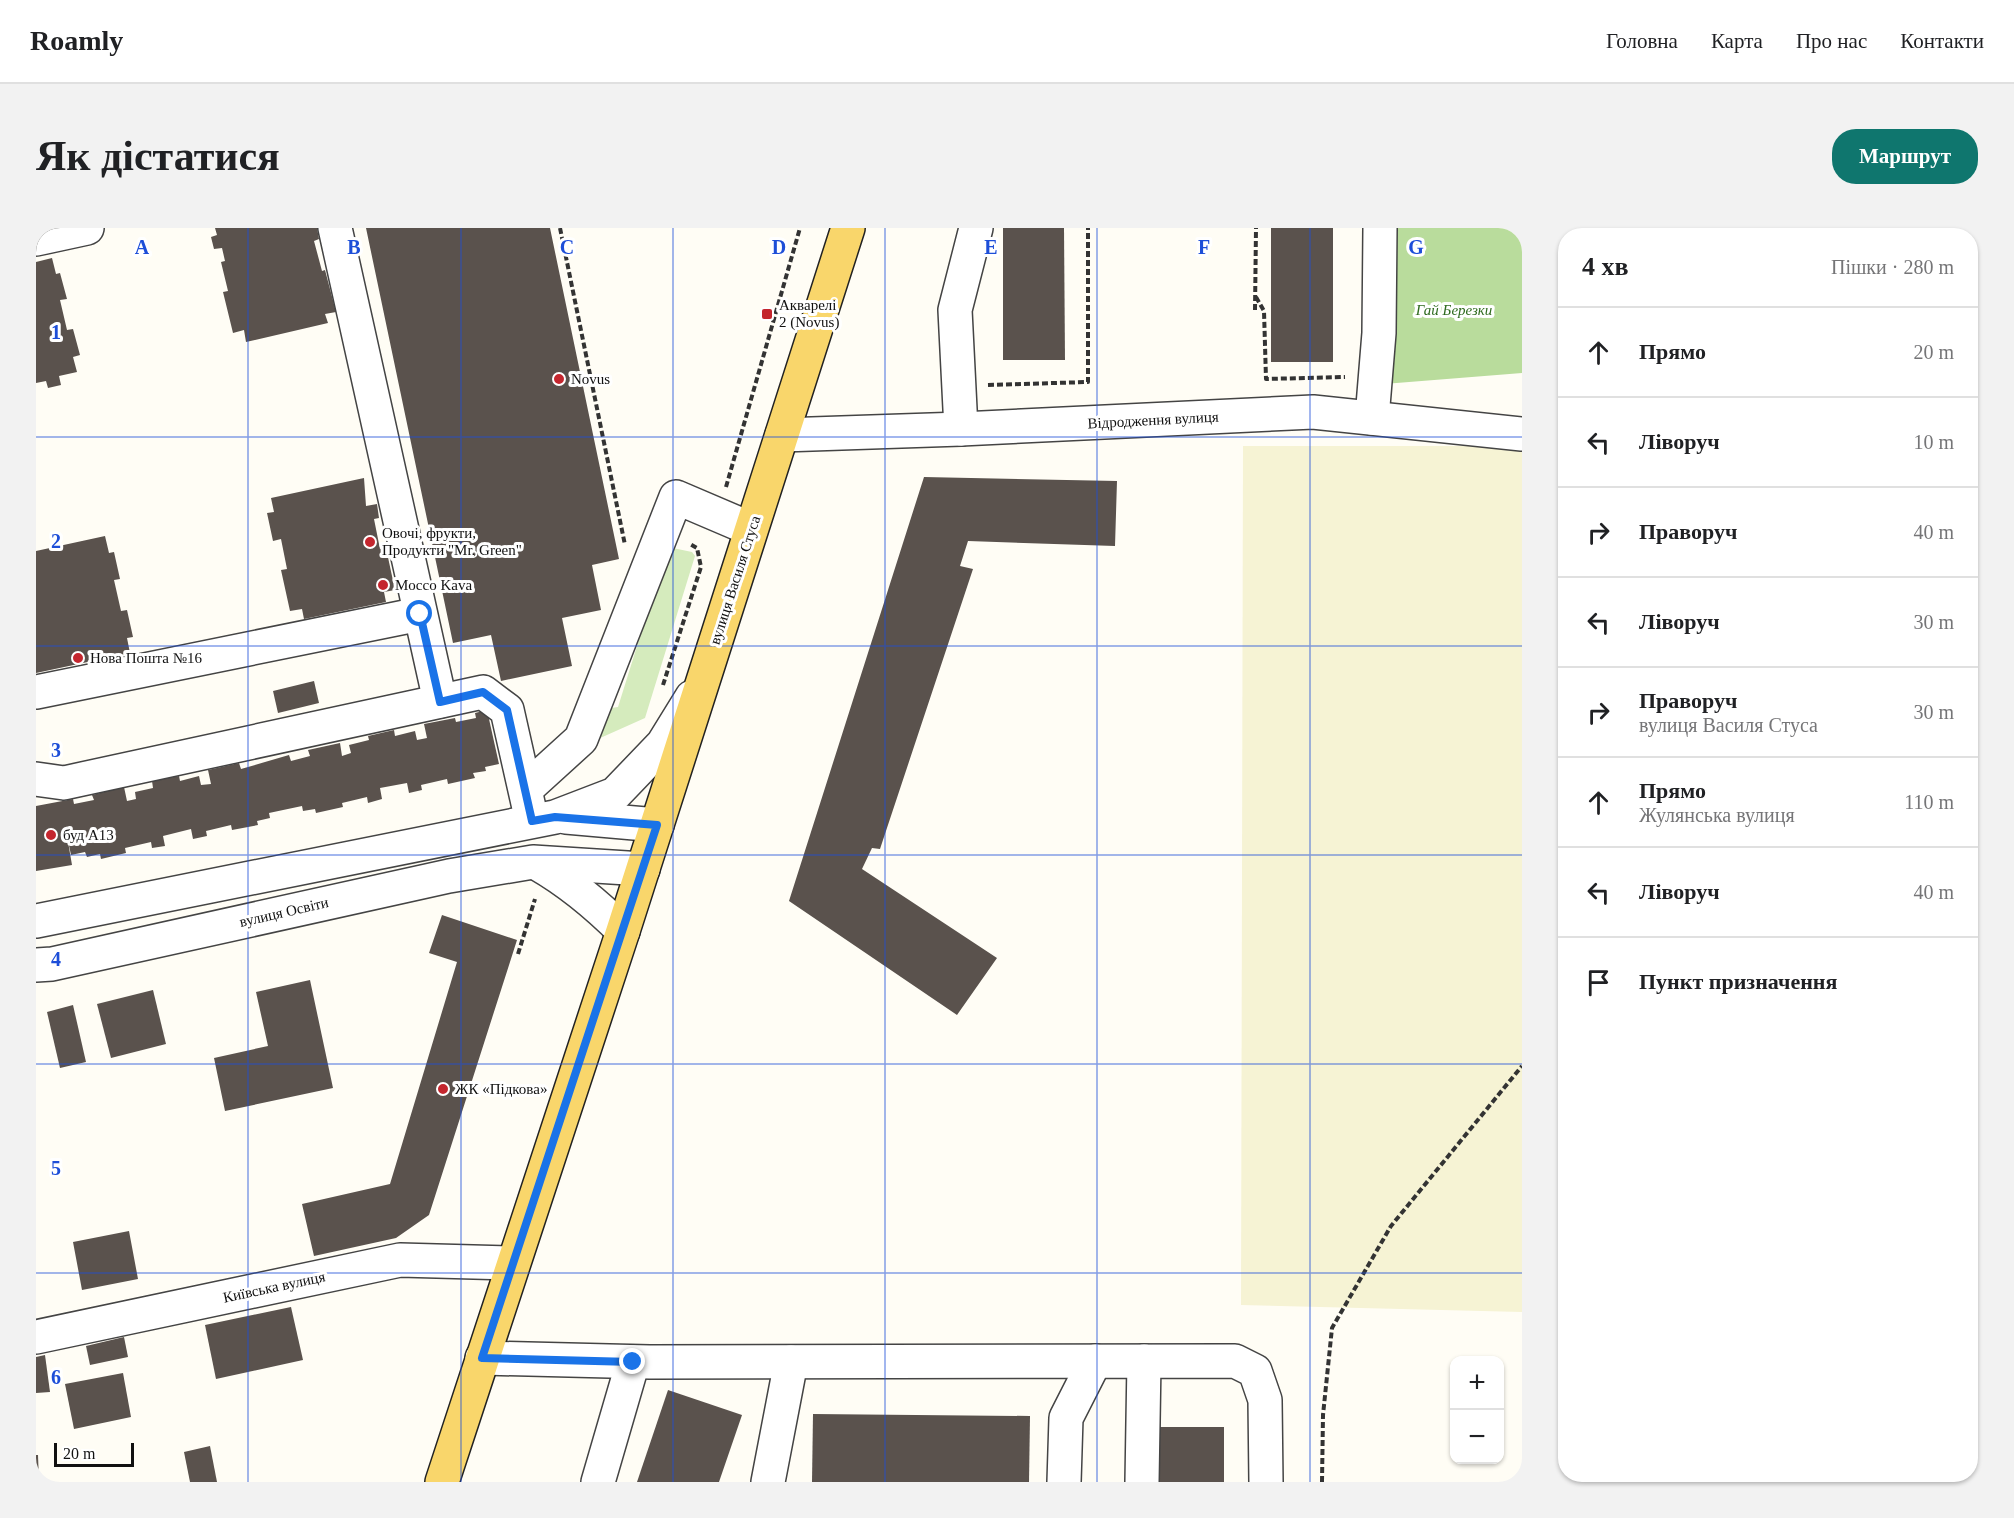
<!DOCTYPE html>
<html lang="uk">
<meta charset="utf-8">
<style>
:root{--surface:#fff;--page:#f2f2f2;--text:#202124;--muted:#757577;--line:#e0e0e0;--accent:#0f766e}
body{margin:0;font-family:"Times New Roman",serif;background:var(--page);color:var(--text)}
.controls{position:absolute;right:18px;bottom:18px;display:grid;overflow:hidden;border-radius:12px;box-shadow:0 2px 4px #0004}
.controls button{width:54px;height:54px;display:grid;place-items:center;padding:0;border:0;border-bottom:2px solid var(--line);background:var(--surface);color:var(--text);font:30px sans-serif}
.scale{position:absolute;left:18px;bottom:15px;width:80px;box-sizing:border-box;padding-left:6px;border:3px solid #111;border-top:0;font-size:16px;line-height:21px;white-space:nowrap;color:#111;-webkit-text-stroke:4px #fff;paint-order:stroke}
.stop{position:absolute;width:18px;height:18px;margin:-14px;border:4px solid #1a73e8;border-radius:50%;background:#fff}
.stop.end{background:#1a73e8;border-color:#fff;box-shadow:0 2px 6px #0008}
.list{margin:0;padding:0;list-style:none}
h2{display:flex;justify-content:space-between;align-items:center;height:78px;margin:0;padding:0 24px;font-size:26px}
h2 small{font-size:20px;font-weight:400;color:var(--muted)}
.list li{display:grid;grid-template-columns:39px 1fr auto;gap:18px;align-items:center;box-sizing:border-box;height:90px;padding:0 24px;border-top:2px solid var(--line)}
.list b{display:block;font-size:22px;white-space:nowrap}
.list p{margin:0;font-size:20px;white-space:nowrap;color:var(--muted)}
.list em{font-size:20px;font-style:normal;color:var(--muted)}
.icon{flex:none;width:33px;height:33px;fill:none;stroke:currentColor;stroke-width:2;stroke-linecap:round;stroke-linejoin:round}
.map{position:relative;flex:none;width:1486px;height:1254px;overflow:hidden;border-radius:24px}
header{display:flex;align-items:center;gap:36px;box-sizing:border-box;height:84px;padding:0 30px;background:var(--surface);border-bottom:2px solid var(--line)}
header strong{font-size:28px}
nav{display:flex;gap:33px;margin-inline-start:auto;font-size:21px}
.intro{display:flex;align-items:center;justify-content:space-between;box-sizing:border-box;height:144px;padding:0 36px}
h1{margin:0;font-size:42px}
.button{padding:15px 27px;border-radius:24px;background:var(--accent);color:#fff;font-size:21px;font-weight:700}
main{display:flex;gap:36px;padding:0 36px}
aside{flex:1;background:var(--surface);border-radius:24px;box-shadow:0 2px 4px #0004}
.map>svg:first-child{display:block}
.farmland{fill:#f6f3d4}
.green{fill:#d5ebbd}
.forest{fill:#b9dc9c}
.building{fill:#5a524d}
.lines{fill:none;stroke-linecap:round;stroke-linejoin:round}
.minor-casing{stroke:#444;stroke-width:36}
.major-casing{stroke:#222;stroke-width:36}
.path{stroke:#333;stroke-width:4;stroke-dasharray:6 3;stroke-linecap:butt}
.minor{stroke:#fff;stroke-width:33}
.major{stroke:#f9d66b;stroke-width:33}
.route{stroke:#1a73e8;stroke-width:8}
.grid{fill:none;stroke:#1d4ed8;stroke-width:1.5;stroke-opacity:0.55}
.poi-dot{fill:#c4262e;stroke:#fff;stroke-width:2}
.labels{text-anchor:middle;stroke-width:6;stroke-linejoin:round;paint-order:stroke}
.poi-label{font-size:15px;fill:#111;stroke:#fff;text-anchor:start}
.park-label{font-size:15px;font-style:italic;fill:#2f6b1f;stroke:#fff}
.street-label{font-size:15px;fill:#111;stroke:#fff}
.grid-label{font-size:20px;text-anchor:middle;font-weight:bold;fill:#1d4ed8;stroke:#fff;stroke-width:6;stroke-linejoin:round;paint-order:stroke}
</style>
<header>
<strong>Roamly</strong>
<nav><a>Головна</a><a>Карта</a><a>Про нас</a><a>Контакти</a></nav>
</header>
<div class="intro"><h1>Як дістатися</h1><a class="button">Маршрут</a></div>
<main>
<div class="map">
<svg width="1486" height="1254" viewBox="0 0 1486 1254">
<rect width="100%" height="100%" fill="#fffdf5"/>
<!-- farmland -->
<path class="farmland" d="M1207,218H1486V1084L1205,1077Z"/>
<!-- green -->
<path class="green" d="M632,319L656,324L659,328L609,490L562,511V482L582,479Z"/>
<!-- forest -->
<path class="forest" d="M1353,0H1486V145L1348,156Z"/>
<!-- building -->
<g class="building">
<path d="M179,0H281L283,11L278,13L286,43L289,42L300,84L289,86L292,95L210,114L208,102L197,105L187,64L192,63L185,34L189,33L186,20L178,21L175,9L181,7Z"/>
<path d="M330,0H514L583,331L556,337L565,382L526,390L536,438L465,453L455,407L417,415Z"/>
<path d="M967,0H1028L1029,132H967Z"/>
<rect x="1235" y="0" width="62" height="134"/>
<path d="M16,30L20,46L24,45L31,71L24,72L31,102L37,101L44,127L37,129L41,144L23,148L25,157L12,160L10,153L0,155V34Z"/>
<path d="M888,249L1081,253L1079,318L932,313L924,338L937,341L844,621L836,620L826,641L961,730L921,787L753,673Z"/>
<path d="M328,250L330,278L341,276L343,290L338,291L344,321L350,320L359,362L348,364L350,374L268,391L266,381L254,383L245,342L251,341L245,311L237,313L231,285L238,284L235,270Z"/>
<path d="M69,308L73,325L78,324L84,351L78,352L85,383L91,382L97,409L91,410L94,425L0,445V323Z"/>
<path d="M278,453L283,475L242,485L237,463Z"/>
<path d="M451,482L463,536L449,539L450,543L437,545L439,550L412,556L411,551L385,557L386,562L373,565L371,555L344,560L346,571L332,575L331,569L306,575L307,579L280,585L279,581L267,583L266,578L233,585L234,590L221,593L222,597L196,602L195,597L170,603L171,608L157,611L155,601L127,608L129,618L116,620L115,614L89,620L90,625L65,631L64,626L51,629L49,624L35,627L31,608L36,637L0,643V578L37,571L38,576L58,572L56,567L88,559L91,573L100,571L99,564L117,560L116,553L143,548L144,553L163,548L165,557L175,556L172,542L203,535L205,541L253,527L255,533L274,528L272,522L304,515L306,528L315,525L313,517L333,512L332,508L358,502L359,508L379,503L381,512L391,510L388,496L419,490L420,494L440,490L439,485Z"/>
<path d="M406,687L481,712L393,987L360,1010L278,1028L266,976L354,956L421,734L393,725Z"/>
<path d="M274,752L297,860L189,883L178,830L232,818L220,764Z"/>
<path d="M117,762L130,816L75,830L61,776Z"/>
<path d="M37,777L50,834L24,840L11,784Z"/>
<path d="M93,1003L102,1051L46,1062L37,1014Z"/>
<path d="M255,1079L267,1132L180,1151L169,1097Z"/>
<path d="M88,1109L92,1129L54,1137L50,1118Z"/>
<path d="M9,1127L14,1164L0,1165V1129Z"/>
<path d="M87,1145L95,1189L38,1201L29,1156Z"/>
<path d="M632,1162L706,1187L683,1254H601Z"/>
<path d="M777,1186L994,1188L993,1254H776Z"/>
<rect x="1120" y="1199" width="68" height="55"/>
<path d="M174,1218L181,1254H154L148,1224Z"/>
<path d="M0,1227H2L3,1254H0Z"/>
</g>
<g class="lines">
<!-- minor casing -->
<g class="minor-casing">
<g id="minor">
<path d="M299,0L404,473"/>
<path d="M0,11L51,0"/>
<path d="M1336,190L1343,105L1344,0"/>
<path d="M925,201L919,82L940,0"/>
<path d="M746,207L925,201L1277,184L1486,206"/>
<path d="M0,464L384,386"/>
<path d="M0,551L28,555L447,464L471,482L496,593"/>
<path d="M490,561L545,511L640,269L715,301"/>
<path d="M530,589L621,597"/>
<path d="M502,636C535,655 560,676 587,703"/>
<path d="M0,693L519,589L579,566L627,516L656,469"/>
<path d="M0,737L16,736L413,648L497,634L607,641"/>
<path d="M0,1109L364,1032L477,1035"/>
<path d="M446,1130L614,1134L1199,1133L1219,1143L1229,1172L1230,1254"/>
<path d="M562,1254L597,1134"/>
<path d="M732,1254L755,1134"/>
<path d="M1028,1254L1030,1190L1059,1133"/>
<path d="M1106,1254L1108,1133"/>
</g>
</g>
<!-- major casing -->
<g class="major-casing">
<path id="major" d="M406,1254L587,703L812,0"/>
</g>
<!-- path -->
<g class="path">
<path d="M524,0L589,317"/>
<path d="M1220,69L1228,83L1230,151L1309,149"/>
<path d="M1219,82L1220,0"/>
<path d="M952,157L1052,154V0"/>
<path d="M690,259L764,0"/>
<path d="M627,457L665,339L661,320L654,316"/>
<path d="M482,726L499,671"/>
<path d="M1286,1254L1287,1187L1296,1100L1355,998L1486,838"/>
</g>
<!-- minor -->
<use href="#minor" class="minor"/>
<!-- major -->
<use href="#major" class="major"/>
</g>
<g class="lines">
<!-- route -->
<path class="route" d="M384,386L404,474L447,464L471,482L496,593L519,589L621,597L446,1130L597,1134"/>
</g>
<!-- grid -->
<path class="grid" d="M212,0V1254M425,0V1254M637,0V1254M849,0V1254M1061,0V1254M1274,0V1254M0,209H1486M0,418H1486M0,627H1486M0,836H1486M0,1045H1486"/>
<!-- markers -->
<g class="poi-dot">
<rect x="725" y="80" width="12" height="12" rx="3"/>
<circle cx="523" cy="151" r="6"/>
<circle cx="334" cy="314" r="6"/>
<circle cx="347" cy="357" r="6"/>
<circle cx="42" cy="430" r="6"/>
<circle cx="15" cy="607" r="6"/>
<circle cx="407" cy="861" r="6"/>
</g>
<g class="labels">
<!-- poi labels -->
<g class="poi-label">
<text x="743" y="82">Акварелі<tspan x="743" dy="17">2 (Novus)</tspan></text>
<text x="535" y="156">Novus</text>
<text x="346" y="310">Овочі, фрукти,<tspan x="346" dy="17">Продукти "Mr. Green"</tspan></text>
<text x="359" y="362">Mocco Kava</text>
<text x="54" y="435">Нова Пошта №16</text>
<text x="27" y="612">буд А13</text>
<text x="419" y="866">ЖК «Підкова»</text>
</g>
<!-- park labels -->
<g class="park-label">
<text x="1418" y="87">Гай Березки</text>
</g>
<!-- street labels -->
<g class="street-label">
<text transform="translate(1117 192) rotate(-3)" y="5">Відродження вулиця</text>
<text transform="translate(699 352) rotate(-72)" y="5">вулиця Василя Стуса</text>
<text transform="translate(248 684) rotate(-13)" y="5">вулиця Освіти</text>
<text transform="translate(238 1059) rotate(-12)" y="5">Київська вулиця</text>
</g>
</g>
<g class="grid-label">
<text x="106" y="26">A</text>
<text x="318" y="26">B</text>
<text x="531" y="26">C</text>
<text x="743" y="26">D</text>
<text x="955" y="26">E</text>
<text x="1168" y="26">F</text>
<text x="1380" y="26">G</text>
<text x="20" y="111">1</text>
<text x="20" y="320">2</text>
<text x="20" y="529">3</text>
<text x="20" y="738">4</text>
<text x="20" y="947">5</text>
<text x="20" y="1156">6</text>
</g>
</svg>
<div class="controls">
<button>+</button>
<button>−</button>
</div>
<div class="scale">20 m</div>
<div class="stop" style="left:384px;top:386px"></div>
<div class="stop end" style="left:597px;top:1134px"></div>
</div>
<aside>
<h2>4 хв<small>Пішки · 280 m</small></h2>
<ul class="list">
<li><svg class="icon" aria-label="ahead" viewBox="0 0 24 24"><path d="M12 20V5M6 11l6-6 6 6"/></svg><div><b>Прямо</b></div><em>20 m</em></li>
<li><svg class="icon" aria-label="left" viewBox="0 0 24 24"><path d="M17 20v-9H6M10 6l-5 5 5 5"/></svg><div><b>Ліворуч</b></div><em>10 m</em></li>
<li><svg class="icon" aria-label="right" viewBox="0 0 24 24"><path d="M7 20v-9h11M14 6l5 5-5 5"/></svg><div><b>Праворуч</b></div><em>40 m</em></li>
<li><svg class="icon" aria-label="left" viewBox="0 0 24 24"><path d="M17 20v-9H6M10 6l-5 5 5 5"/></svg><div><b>Ліворуч</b></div><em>30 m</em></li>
<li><svg class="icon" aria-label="right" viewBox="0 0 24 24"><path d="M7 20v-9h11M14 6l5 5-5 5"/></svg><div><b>Праворуч</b><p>вулиця Василя Стуса</p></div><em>30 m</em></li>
<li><svg class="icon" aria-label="ahead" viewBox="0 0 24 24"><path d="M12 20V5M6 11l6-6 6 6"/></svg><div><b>Прямо</b><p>Жулянська вулиця</p></div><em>110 m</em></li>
<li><svg class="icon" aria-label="left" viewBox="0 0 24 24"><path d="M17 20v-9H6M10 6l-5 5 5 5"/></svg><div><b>Ліворуч</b></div><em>40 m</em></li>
<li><svg class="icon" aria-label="arrive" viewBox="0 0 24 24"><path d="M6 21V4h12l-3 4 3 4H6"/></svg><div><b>Пункт призначення</b></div></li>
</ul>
</aside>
</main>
